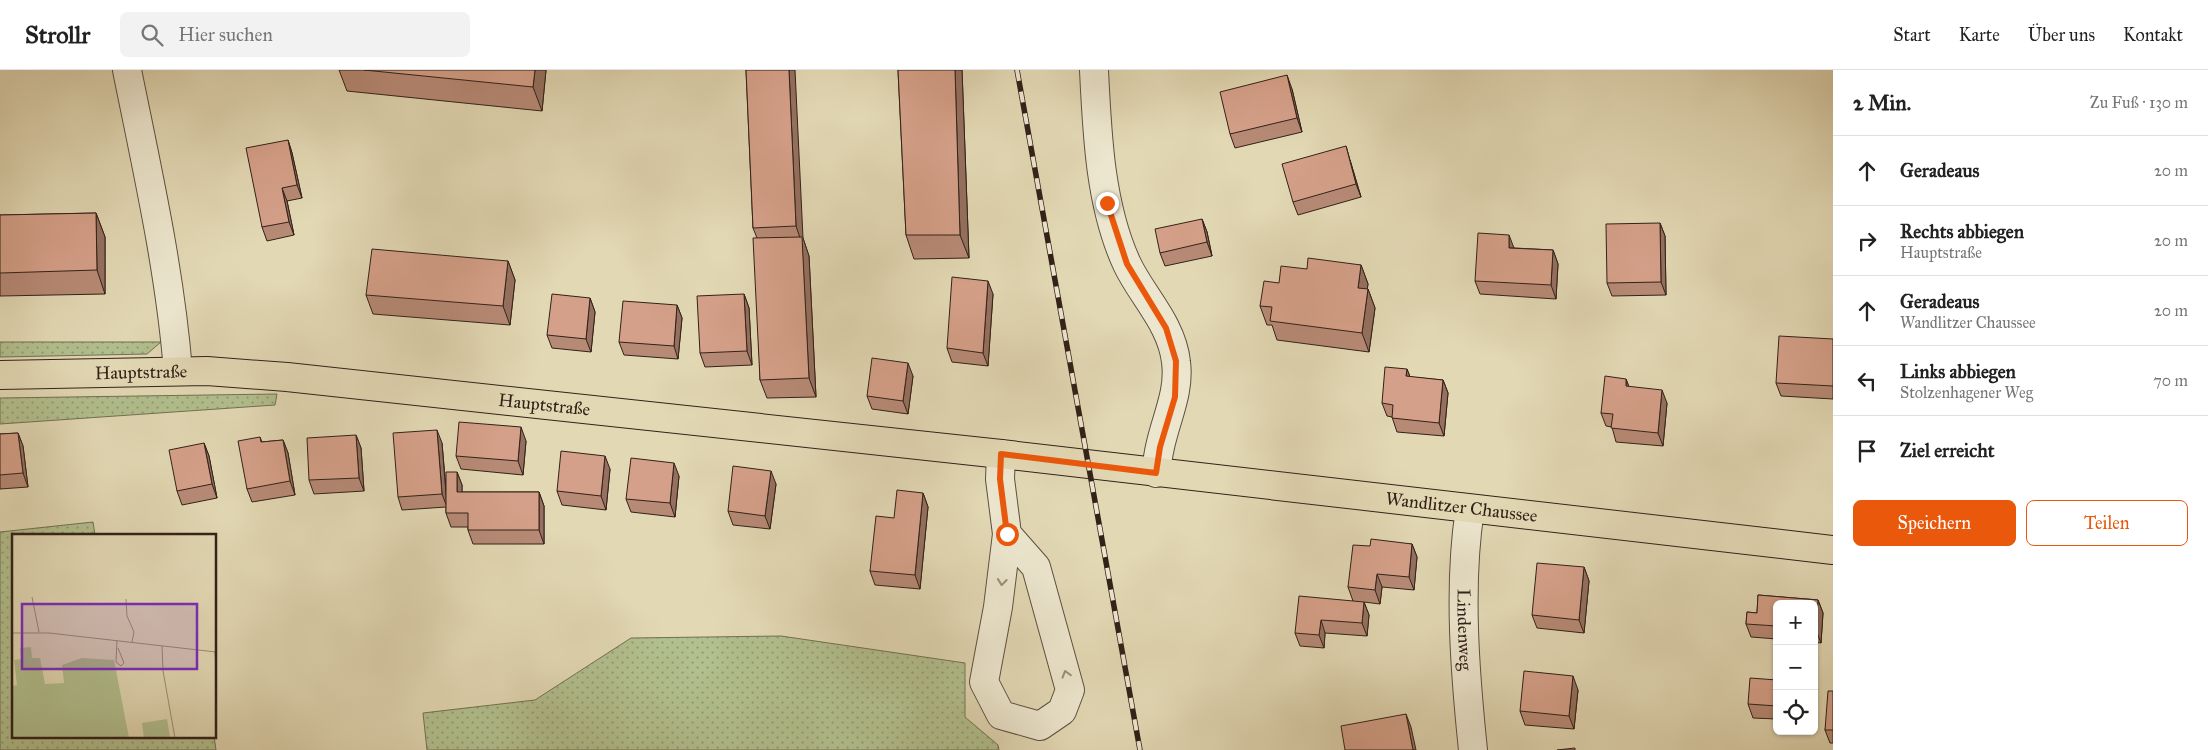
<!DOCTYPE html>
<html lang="de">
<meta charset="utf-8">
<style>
:root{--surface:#fff;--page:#f2f2f2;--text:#222;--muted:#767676;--line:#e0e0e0;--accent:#ea580c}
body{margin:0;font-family:"IM FELL Great Primer",serif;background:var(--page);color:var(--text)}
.controls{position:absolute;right:15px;bottom:15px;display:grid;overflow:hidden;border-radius:8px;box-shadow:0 1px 4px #0004}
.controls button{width:45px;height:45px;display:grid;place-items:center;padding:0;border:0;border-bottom:1px solid var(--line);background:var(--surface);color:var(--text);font:25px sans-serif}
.stop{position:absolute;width:15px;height:15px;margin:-11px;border:4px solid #ea580c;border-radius:50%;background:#fff}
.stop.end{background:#ea580c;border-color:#fff;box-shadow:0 1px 5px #0008}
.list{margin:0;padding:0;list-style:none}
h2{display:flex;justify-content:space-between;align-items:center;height:65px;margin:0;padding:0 20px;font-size:21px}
h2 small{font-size:16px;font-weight:400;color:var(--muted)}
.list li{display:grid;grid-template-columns:32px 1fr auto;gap:15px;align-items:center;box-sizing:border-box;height:70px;padding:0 20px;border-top:1px solid var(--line)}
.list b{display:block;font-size:19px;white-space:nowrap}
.list p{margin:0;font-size:16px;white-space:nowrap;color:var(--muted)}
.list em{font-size:16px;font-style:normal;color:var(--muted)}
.actions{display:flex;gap:10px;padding:15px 20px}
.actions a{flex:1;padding:11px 0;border:1px solid var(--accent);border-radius:8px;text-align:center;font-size:18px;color:var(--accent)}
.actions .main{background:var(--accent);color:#fff}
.icon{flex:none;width:28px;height:28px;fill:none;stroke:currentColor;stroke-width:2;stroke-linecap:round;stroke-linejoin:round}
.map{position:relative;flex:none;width:1833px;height:680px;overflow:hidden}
header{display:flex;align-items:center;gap:30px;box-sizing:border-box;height:70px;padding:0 25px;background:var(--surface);border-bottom:1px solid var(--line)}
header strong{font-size:24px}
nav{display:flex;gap:28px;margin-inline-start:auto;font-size:18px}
.search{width:350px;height:45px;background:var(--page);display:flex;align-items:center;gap:12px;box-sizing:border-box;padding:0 18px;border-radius:8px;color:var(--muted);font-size:19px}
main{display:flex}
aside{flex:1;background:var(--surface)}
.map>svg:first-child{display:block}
.grass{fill:url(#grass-dots);stroke:#727054}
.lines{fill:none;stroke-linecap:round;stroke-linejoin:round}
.minor-casing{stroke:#5e4f40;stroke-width:30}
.major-casing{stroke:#322119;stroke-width:30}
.minor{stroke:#ece6ce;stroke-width:28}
.major{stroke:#e2d8b4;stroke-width:28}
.rail-casing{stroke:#322119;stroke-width:5.5}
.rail{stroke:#ece6ce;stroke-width:4;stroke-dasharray:11;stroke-linecap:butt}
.wall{fill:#b78a76;stroke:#322119}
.shaded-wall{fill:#957060;stroke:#322119}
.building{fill:#d5a089;stroke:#322119}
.oneway{stroke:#988d7d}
.route{stroke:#ea580c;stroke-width:6}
.labels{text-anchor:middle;stroke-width:4;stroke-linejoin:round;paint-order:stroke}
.street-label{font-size:18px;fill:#322119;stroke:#ece6ce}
.inset-road{fill:none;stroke:#9c8f76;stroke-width:1}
.view{fill:#7b2cbf;fill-opacity:0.15;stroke:#7b2cbf;stroke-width:2.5}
.inset-edge{fill:none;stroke:#322119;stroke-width:2.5}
</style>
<header>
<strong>Strollr</strong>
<div class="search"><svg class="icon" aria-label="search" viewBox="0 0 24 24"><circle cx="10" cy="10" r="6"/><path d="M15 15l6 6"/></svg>Hier suchen</div>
<nav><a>Start</a><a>Karte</a><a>Über uns</a><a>Kontakt</a></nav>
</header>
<main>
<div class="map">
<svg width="1833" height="680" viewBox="0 0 1833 680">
<defs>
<pattern id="grass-dots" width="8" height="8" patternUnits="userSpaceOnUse" patternTransform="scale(1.25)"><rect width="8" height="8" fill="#b2bf8e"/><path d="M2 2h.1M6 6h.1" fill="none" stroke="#919b73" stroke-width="1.8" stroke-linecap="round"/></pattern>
</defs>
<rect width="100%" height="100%" fill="#e2d8b4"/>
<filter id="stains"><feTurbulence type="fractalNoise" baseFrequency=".004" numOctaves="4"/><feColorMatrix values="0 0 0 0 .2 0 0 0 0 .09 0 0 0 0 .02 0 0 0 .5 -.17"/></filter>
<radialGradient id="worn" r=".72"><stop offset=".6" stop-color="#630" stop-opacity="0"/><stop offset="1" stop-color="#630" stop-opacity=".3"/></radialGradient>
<!-- grass -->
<g class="grass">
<path d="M0,272H161L147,284L0,287Z"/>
<path d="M277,324L275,335L0,354V328Z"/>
<path d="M93,452L95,465H14V666H214L216,680H0V462Z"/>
<path d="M781,566L965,593V647L998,675L999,680H427L423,643L535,630L631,568Z"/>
</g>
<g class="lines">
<!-- minor casing -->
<g class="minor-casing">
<g id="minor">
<path d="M127,0C147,99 170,200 178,301"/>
<path d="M1094,0C1097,63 1100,136 1127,194C1142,226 1172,254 1176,292C1180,322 1166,348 1160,377C1158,385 1157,394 1156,403"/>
<path d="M1001,384L1000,409L1007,464L998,537L984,612L1001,645L1040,656L1062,641L1070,620L1036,497L1007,464"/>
<path id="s1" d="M1470,439C1458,516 1465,603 1473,680"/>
</g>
</g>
<!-- major casing -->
<g class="major-casing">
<g id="major">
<path id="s2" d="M0,305L207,301L287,307L1001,384L1833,480"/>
</g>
</g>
<!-- minor -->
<use href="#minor" class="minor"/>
<!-- major -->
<use href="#major" class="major"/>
<!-- rail casing -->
<g class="rail-casing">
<path id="rail" d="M1017,0L1140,680"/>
</g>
<!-- rail -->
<use href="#rail" class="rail"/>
</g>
<!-- wall -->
<g class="wall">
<path d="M339,0H546L542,41L347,21Z"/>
<path d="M746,0L809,186L816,327L767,328L760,310L757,168L753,158Z"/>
<path d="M898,0H962L969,188L914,189L906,165Z"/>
<path d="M1292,19L1302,62L1235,78L1230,64Z"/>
<path d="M288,70L292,83L302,128L287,131L294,165L267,171L262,157Z"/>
<path d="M1350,90L1361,127L1298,145L1293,132Z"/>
<path d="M96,143L105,167V224L0,226V145Z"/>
<path d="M1202,149L1207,162L1212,186L1165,196L1160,183Z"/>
<path d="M1660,153L1665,166L1666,225L1612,226L1607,213Z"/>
<path d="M1514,178L1553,180L1558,194L1556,229L1480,224L1475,211Z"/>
<path d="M508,191L515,210L510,255L373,244L366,225Z"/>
<path d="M1361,195L1368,214L1367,219H1368L1375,238L1369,282L1277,270L1272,255H1267L1260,236L1279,213L1307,199Z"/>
<path d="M744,224L749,238L752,295L705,297L700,283Z"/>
<path d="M993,224L988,296L952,292L947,278Z"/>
<path d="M590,228L595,242L591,282L552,278L547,265Z"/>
<path d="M677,235L682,248L678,289L624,285L619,272Z"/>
<path d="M1833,269V329L1781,326L1776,313Z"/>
<path d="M1407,299L1410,307L1443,310L1448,323L1444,366L1397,362L1392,347L1387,346L1382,333Z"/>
<path d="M913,306L908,344L872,339L867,326Z"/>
<path d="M1626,309L1629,317L1667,333L1663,376L1616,372L1612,357L1606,356L1601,343Z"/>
<path d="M18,363L23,376L28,417L0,419V364Z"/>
<path d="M356,365L361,378L364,421L314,424L309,410Z"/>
<path d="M260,367L262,372L283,370L288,383L295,425L252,432L247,419Z"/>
<path d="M526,371L523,405L461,399L456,386Z"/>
<path d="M204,373L209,386L217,428L182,435L177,421Z"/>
<path d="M442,373L446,418L457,402L462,415V422H539L544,436V474H473L468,460V457H451L446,443V437L402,440L398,427Z"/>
<path d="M610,399L606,440L562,435L557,421Z"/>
<path d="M679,406L675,447L631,442L626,429Z"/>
<path d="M776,414L770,459L733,455L728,441Z"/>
<path d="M923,423L928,437L920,519L875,515L870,501L894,448Z"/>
<path d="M1412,474L1417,487L1414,520L1382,517L1380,534L1364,532L1369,545L1367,566L1325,563L1324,578L1300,576L1295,563L1353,531L1348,517L1370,476Z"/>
<path d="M1584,497L1589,511L1584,563L1537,558L1532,545Z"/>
<path d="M1758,525L1818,530L1823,543L1821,573L1814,572V534H1777V569L1751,567L1746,554L1747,542L1757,543Z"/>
<path d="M1777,610V649L1753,648L1748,634Z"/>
<path d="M1578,620L1574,659L1525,655L1520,641Z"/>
<path d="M1833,621V673H1830L1825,660Z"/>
</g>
<!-- shaded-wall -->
<g class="shaded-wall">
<path d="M535,0H546L542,41L533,17Z"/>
<path d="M789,0H795L803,168L809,186L816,327L809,308L802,174L796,156Z"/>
<path d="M955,0H962L969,188L960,165Z"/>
<path d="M1287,5L1292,19L1302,62L1297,48Z"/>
<path d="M288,70L292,83L302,128L297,115Z"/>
<path d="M1346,76L1350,90L1361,127L1356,114Z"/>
<path d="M282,118L287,131L294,165L289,152Z"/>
<path d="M96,143L105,167V224L97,200Z"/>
<path d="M1202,149L1207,162L1212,186L1207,172Z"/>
<path d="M1660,153L1665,166L1666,225L1661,212Z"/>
<path d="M1509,165L1514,178H1509Z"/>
<path d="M1553,180L1558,194L1556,229L1551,215Z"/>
<path d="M508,191L515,210L510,255L503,236Z"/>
<path d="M1361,195L1368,214L1365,237L1358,218Z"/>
<path d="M988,211L993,224L988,296L983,283Z"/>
<path d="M1368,219L1375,238L1369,282L1362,263Z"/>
<path d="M744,224L749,238L752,295L747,281Z"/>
<path d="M590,228L595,242L591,282L586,269Z"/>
<path d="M677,235L682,248L678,289L674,276Z"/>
<path d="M908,293L913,306L908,344L903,331Z"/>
<path d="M1407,299L1412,312L1406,306Z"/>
<path d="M1626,309L1631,322L1626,316Z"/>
<path d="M1443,310L1448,323L1444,366L1439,353Z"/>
<path d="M1662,320L1667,333L1663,376L1658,363Z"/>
<path d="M521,357L526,371L523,405L518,391Z"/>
<path d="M437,360L442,373L447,437L442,424Z"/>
<path d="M18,363L23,376L28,417L23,403Z"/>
<path d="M356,365L361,378L364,421L359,408Z"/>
<path d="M283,370L288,383L295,425L290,411Z"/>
<path d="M204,373L209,386L217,428L212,414Z"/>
<path d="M605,386L610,399L606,440L601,426Z"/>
<path d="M674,393L679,406L675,447L670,433Z"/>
<path d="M771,401L776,414L770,459L765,446Z"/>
<path d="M457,402L462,415V435L457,422Z"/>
<path d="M539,422L544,436V474L539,460Z"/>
<path d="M923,423L928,437L920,519L915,505Z"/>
<path d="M1412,474L1417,487L1414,520L1409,507Z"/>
<path d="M1584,497L1589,511L1584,563L1579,550Z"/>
<path d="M1377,504L1382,517L1380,534L1375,520Z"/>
<path d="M1818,530L1823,543L1821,573L1816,560Z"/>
<path d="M1364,532L1369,545L1367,566L1362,553Z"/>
<path d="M1321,550L1325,563L1324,578L1319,565Z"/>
<path d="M1573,606L1578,620L1574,659L1569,646Z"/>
<path d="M1406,644L1411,657L1416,680H1413Z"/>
</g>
<!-- building -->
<g class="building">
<path d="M364,0H535L533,17Z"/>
<path d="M746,0H789L796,156L753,158Z"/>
<path d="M898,0H955L960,165H906Z"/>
<path d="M1287,5L1297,48L1230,64L1220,22Z"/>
<path d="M288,70L297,115L282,118L289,152L262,157L246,78Z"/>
<path d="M1346,76L1356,114L1293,132L1282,94Z"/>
<path d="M96,143L97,200L0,203V145Z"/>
<path d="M1202,149L1207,172L1160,183L1155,159Z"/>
<path d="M1660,153L1661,212L1607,213L1606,154Z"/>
<path d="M1478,163L1509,165V178L1553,180L1551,215L1475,211Z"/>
<path d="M802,167L809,308L760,310L753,168Z"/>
<path d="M372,179L508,191L503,236L366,225Z"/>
<path d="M1308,188L1361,195L1358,218L1368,219L1362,263L1270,251L1272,237L1260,236L1264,211L1279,213L1281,196L1307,199Z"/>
<path d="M952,207L988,211L983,283L947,278Z"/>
<path d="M552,224L590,228L586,269L547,265Z"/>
<path d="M744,224L747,281L700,283L697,226Z"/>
<path d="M623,231L677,235L674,276L619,272Z"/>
<path d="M1779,266L1833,269V316L1776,313Z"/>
<path d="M872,288L908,293L903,331L867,326Z"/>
<path d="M1385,297L1407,299L1406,306L1443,310L1439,353L1392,348L1393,335L1382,333Z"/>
<path d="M1605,306L1626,309V316L1662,320L1658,363L1611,358L1613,344L1601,343Z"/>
<path d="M459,352L521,357L518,391L456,386Z"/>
<path d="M437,360L442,424L398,427L393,363Z"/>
<path d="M18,363L23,403L0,405V364Z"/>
<path d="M356,365L359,408L309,410L307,368Z"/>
<path d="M260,367L261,372L283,370L290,411L247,419L238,371Z"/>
<path d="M204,373L212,414L177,421L169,380Z"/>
<path d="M561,381L605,386L601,426L557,421Z"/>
<path d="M631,388L674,393L670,433L626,429Z"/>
<path d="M733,396L771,401L765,446L728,441Z"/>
<path d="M446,402H457V422H539V460H468V443H446Z"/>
<path d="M897,420L923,423L915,505L870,501L876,446L894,448Z"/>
<path d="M1371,469L1412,474L1409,507L1377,504L1375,520L1348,517L1353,475L1370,476Z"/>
<path d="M1537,493L1584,497L1579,550L1532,545Z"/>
<path d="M1758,525L1818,530L1816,560L1814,559V534H1777V556L1746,554L1747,542L1757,543Z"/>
<path d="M1299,526L1364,532L1362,553L1321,550L1319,565L1295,563Z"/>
<path d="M1524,601L1573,606L1569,646L1520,641Z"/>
<path d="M1750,608L1777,610V636L1748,634Z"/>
<path d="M1828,621H1833V660H1825Z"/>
<path d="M1406,644L1413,680H1345L1341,656Z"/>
<path d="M1575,678V680H1557Z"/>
</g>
<!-- one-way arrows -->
<defs><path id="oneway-chevron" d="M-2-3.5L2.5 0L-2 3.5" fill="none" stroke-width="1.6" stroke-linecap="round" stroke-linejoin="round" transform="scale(1.25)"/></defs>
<g class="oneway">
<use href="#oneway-chevron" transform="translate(1002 512) rotate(96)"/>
<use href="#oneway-chevron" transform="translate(1066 604) rotate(-106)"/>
</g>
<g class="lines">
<!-- route -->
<path class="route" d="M1007,464L1000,409L1001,384L1156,403L1160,377L1175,327L1176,291L1166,258L1127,194L1107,133"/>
</g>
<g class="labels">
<!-- street labels -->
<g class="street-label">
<text dy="6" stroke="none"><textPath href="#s2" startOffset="141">Hauptstraße</textPath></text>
<text dy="6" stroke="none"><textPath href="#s2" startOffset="546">Hauptstraße</textPath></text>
<text dy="6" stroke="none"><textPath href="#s2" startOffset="1469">Wandlitzer Chaussee</textPath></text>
<text dy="6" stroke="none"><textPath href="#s1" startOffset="121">Lindenweg</textPath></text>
</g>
</g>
<!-- overview -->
<g transform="translate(12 464)">
<rect width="204" height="204" fill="#e2d8b4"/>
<path d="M19,113L20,124H28L33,150L52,149L50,131L70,124L102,126L117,204H0V152L5,151L2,126L9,125L8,114ZM155,185L158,203L132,204L130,189Z" fill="#b2bf8e"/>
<path class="inset-road" d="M20,63L27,98M114,65L115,82L122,98L120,108M0,99H37L204,118M105,106L104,128L109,132L112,129L106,114M150,112L151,137L163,204M203,118L204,136"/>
<path class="view" d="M10,70H185V135H10Z"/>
<rect width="204" height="204" class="inset-edge"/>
</g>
<rect width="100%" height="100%" filter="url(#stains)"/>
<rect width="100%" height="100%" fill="url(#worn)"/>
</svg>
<div class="controls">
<button>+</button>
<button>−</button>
<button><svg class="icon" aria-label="locate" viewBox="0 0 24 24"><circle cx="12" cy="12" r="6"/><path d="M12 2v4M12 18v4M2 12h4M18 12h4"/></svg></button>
</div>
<div class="stop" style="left:1007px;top:464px"></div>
<div class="stop end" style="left:1107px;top:133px"></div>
</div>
<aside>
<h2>2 Min.<small>Zu Fuß · 130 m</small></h2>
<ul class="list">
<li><svg class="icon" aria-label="ahead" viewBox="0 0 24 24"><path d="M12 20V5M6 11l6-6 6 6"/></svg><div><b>Geradeaus</b></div><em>20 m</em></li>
<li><svg class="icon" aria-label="right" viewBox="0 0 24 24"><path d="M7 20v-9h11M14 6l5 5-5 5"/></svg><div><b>Rechts abbiegen</b><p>Hauptstraße</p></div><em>20 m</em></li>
<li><svg class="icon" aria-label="ahead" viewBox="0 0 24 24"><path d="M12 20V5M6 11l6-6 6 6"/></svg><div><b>Geradeaus</b><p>Wandlitzer Chaussee</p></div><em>20 m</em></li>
<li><svg class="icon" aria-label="left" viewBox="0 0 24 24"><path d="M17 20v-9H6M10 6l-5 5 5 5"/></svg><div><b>Links abbiegen</b><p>Stolzenhagener Weg</p></div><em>70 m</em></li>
<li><svg class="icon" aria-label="arrive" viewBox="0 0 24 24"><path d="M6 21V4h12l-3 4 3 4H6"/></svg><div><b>Ziel erreicht</b></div></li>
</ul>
<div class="actions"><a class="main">Speichern</a><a>Teilen</a></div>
</aside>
</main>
